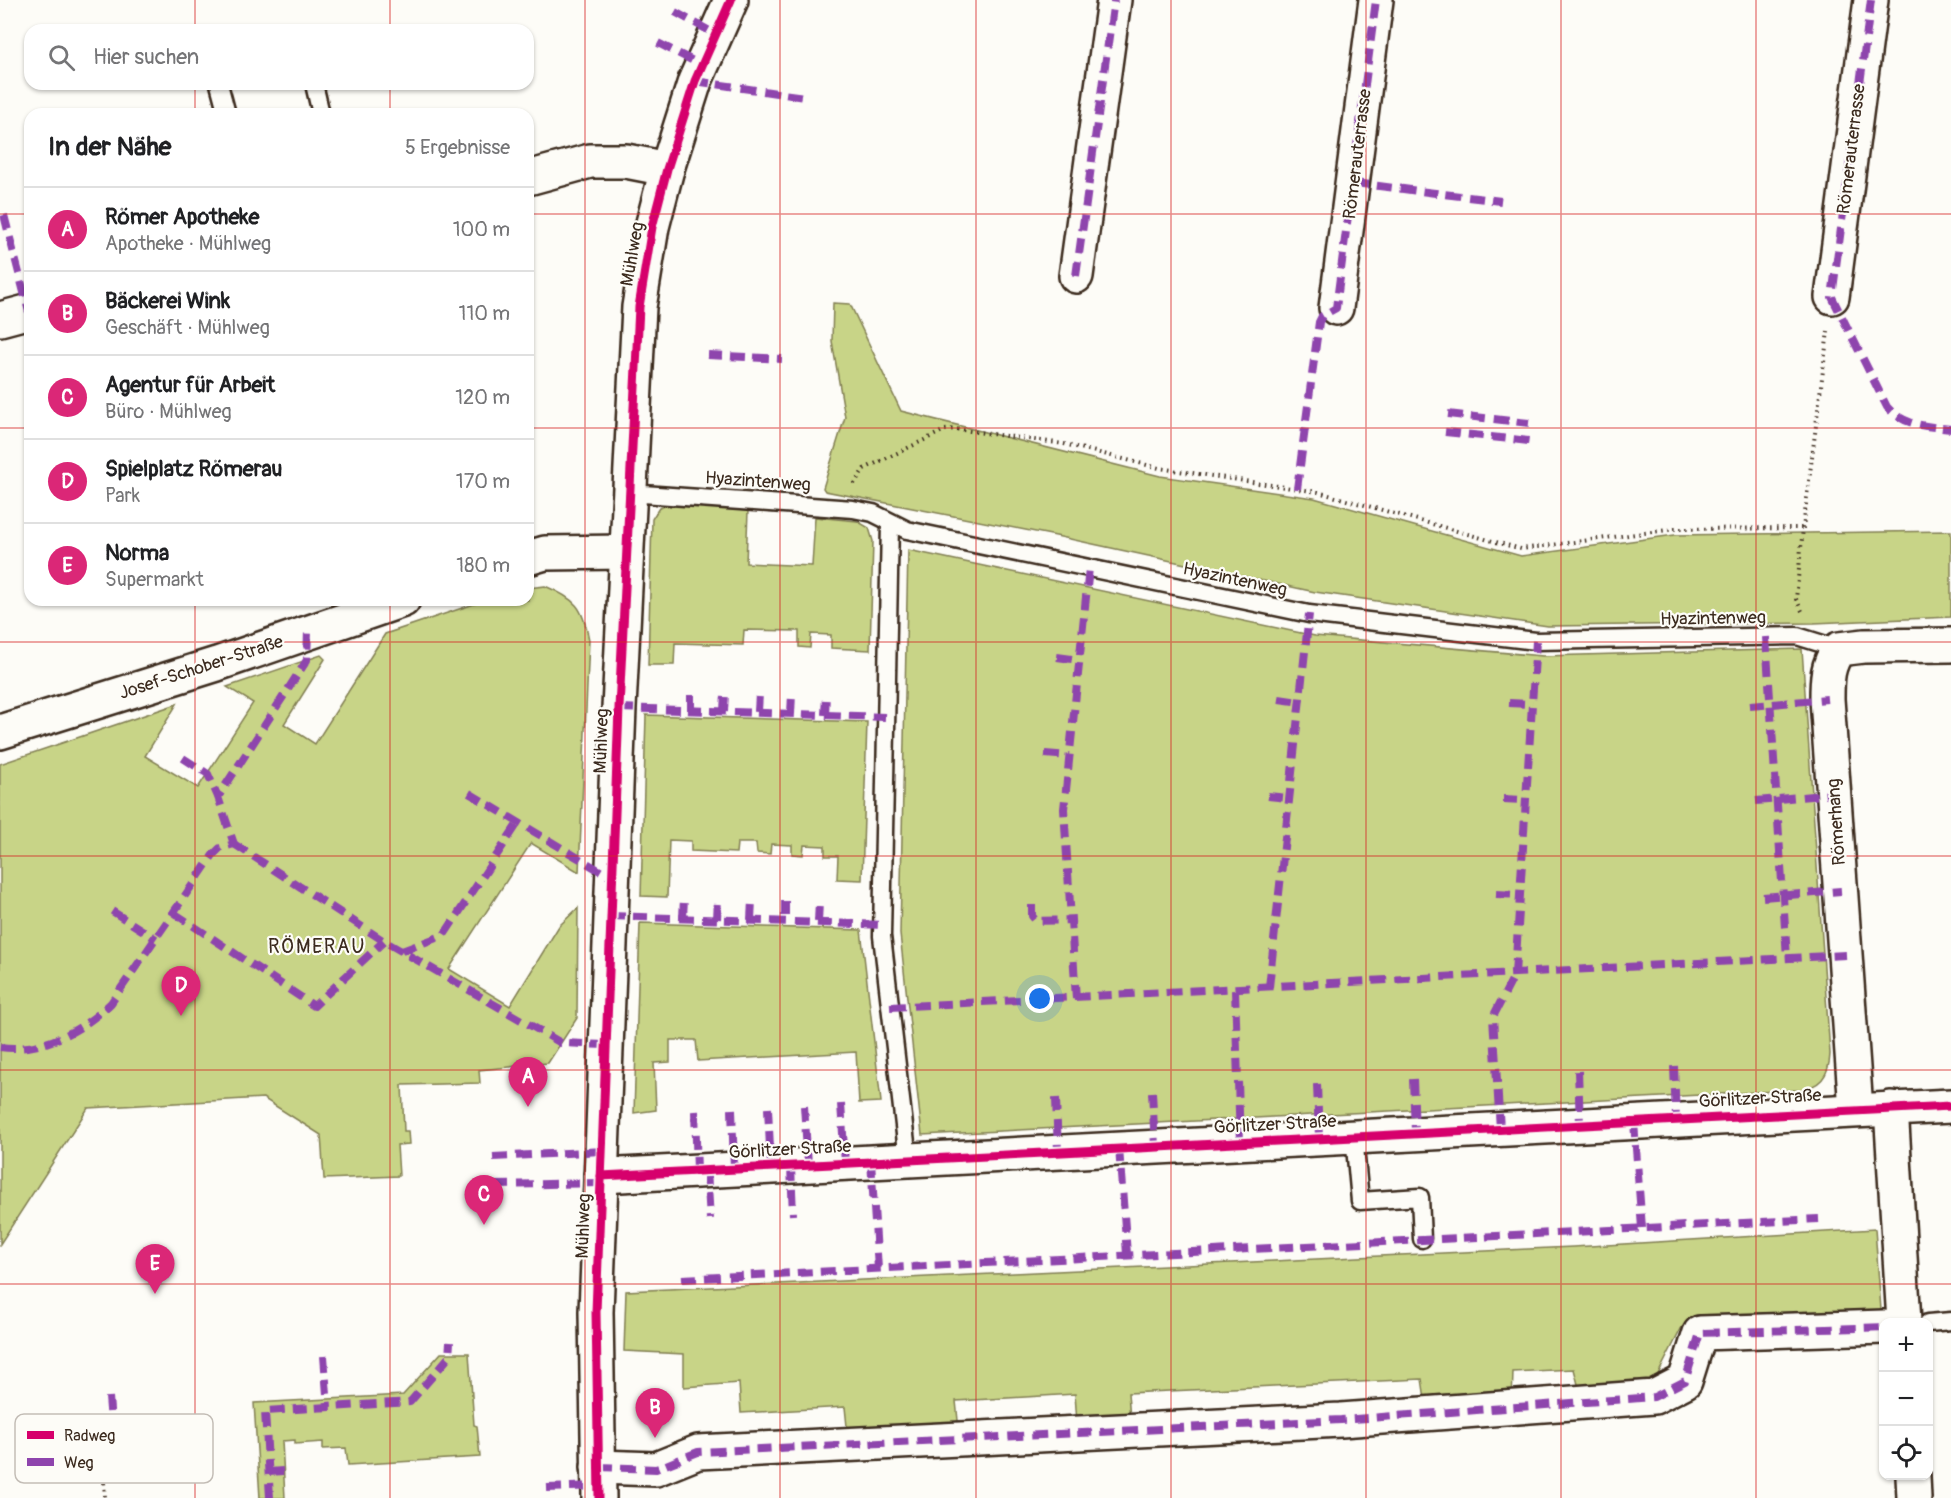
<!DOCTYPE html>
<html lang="de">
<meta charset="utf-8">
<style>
:root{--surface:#fff;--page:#f6f6f6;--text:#202124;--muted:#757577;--line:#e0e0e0;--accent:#db2777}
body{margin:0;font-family:Pangolin,sans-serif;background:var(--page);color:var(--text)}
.controls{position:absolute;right:18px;bottom:18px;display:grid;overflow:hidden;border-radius:12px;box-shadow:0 2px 4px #0004}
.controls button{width:54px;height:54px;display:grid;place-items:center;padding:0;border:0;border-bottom:2px solid var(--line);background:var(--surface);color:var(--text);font:30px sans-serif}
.you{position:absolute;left:1040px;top:999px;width:21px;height:21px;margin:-15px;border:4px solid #fff;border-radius:50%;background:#1a73e8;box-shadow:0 0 0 9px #1a73e833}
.badge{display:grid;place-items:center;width:39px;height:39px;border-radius:50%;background:var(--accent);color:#fff;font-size:20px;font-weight:700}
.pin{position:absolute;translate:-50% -50px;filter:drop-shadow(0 2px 3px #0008)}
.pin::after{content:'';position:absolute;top:32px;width:21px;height:18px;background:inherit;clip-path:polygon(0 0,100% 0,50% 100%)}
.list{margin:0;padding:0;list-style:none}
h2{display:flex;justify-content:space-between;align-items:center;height:78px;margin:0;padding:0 24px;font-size:26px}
h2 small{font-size:20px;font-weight:400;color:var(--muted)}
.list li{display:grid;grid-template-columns:39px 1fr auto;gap:18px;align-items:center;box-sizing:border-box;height:84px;padding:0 24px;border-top:2px solid var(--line)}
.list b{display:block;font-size:22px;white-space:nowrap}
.list p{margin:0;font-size:20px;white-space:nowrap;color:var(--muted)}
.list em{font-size:20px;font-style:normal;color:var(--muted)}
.icon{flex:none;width:33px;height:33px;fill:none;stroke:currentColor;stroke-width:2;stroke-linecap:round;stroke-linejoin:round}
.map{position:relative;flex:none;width:1951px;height:1498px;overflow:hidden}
.search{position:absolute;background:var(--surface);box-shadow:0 2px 4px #0004;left:24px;top:24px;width:510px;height:66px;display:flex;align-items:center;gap:15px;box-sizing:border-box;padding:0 21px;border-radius:18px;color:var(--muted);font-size:22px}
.panel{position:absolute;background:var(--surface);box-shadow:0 2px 4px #0004;left:24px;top:108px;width:510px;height:498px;border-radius:18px}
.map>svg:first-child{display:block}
.green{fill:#c8d487;stroke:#827f52;stroke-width:1.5}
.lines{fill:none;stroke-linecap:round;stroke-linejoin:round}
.service-casing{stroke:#3b2a1e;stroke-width:21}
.minor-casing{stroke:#3b2a1e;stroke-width:38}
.path{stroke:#3b2a1e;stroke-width:4;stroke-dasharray:1.5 4.5;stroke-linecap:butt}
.service{stroke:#fdfcf7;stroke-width:16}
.minor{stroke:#fdfcf7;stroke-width:33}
.quiet{stroke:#8e44ad;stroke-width:8;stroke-dasharray:15 8;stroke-linecap:butt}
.cycleway-casing{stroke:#fdfcf7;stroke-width:13}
.cycleway{stroke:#d6006c;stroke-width:9}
.grid{fill:none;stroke:#d62828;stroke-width:1.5;stroke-opacity:0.55}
.labels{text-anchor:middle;stroke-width:4.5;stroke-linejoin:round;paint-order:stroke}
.street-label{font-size:18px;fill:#3b2a1e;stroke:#fdfcf7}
.neighbourhood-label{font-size:20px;letter-spacing:1.5px;fill:#3b2a1e;stroke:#fdfcf7}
.key{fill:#fdfcf7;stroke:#c3bdb6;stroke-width:1.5}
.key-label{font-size:16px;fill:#3b2a1e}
</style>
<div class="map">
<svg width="1951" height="1498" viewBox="0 0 1951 1498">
<rect width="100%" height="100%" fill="#fdfcf7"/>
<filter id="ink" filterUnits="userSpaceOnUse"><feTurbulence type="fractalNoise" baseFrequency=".0167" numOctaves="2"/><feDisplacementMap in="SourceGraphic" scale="12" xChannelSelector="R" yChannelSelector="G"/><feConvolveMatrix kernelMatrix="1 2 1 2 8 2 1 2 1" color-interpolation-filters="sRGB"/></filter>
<g filter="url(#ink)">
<!-- green -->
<g class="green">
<path d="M833,303L850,304L901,411L1160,476L1314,498L1521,556L1675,535L1951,531V617L1814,623L1548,626L1315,592L1056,536L825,491L823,488L845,417L832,341Z"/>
<path d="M671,504L748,511L746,563L812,566L815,517L857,521L869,528L873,541L870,650L831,648V635L811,634L810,648L799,647V631L744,630L743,645L675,643L674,665H648L652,519L659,508Z"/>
<path d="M908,550L1315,636L1543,656L1802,649L1830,1054C1829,1077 1820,1087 1798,1090L922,1135L900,934Z"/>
<path d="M545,586C576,599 583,607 589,640L579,872L531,843L449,969L510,1006L559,926L578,908L577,1018L548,1063L479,1070L480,1083L402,1085L404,1131H408L409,1144L397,1145L399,1176L324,1179L321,1135L263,1098L88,1108L0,1244V764L177,704L145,756L198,788L253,703L227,687L321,655L325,659L284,724L315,744L385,634L486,600H528V588Z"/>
<path d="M646,715L867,722L862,880L837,879L838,856H825V846L804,845L803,855L792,854V845L771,844L770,854L757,853L756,843H737L736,853L691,851V841L669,840L667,897L641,896Z"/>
<path d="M640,923L861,930L881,1102L859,1103L856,1052L698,1061L696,1040H670V1062L654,1063L656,1110L634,1113Z"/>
<path d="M1875,1229L1881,1310L1682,1327L1651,1388L1580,1392L1574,1369L1513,1372L1512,1402L1426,1405L1422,1379L1128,1393L1130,1419L1077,1423L1075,1394L956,1401L959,1430L848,1436L845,1407L741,1413L739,1383L684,1387V1354L624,1351L626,1291L1573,1247Z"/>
<path d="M441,1353H469L474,1425L477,1426L480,1457L348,1465L346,1448L323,1449V1442L295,1444V1440L282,1441L285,1498H260L254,1403L403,1395Z"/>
</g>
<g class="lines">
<!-- service casing -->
<g class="service-casing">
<g id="service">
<path d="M219,84L227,114"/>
<path d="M314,84L321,114"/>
<path d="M629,493L853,509L873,513L907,530L1309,614L1536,641L1797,636L1839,649"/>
<path d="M890,523L882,936L908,1160"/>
<path d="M1354,1136L1360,1201L1420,1197L1422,1239"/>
<path d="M1928,1323L1951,1321"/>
</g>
</g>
<!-- minor casing -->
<g class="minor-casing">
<g id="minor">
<path d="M528,178L590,161H626L667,169"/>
<path d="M1076,276L1114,0"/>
<path d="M1832,297L1871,0"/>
<path d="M1336,308L1376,0"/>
<path d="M0,319L30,311"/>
<path d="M528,558L545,553L626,552"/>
<path d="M0,732L217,664L403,600"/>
<path d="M1891,1108L1904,1322"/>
<path d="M1856,1110L1827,699C1827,679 1827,665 1839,649L1864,646L1951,645"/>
<path d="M601,1176L1951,1106"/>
<path d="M598,1467L656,1469L698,1452L1341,1420L1654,1397L1685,1381L1700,1333L1884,1327"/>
<path d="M1913,1476L1914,1498"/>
<path d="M599,1498L596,1312L619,708L639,307L652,227L667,169L695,81L731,0"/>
</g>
</g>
<!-- path -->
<g class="path">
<path d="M854,484L864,469L945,430L955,429L1064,444L1159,468L1318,492L1521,549L1675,529L1803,528"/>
<path d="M1802,611L1796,599L1803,528L1828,331"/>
<path d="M101,1435L105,1498"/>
</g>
<!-- service -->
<use href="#service" class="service"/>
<!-- minor -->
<use href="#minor" class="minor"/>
<!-- quiet -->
<g class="quiet">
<path d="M1871,0L1832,297L1887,407C1904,426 1926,426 1951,429"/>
<path d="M675,12L715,34"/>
<path d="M658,43L701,65"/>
<path d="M695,81L804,97"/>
<path d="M1354,183L1501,201"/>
<path d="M4,215L29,312"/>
<path d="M1076,276L1114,0"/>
<path d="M708,355L782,359"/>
<path d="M1448,414L1529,423"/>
<path d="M1445,432L1529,441"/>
<path d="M1297,489L1319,322L1322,316L1336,308L1376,0"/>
<path d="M1766,637L1787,958"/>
<path d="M1057,657L1079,660"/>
<path d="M1279,699L1300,702"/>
<path d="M1509,703L1532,704"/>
<path d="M1750,706L1827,699"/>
<path d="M619,708L885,717"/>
<path d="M691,710V691"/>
<path d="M724,712L725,692"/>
<path d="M758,712L759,693"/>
<path d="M791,714L792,694"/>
<path d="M825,715L826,695"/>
<path d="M1045,754L1069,756"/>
<path d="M183,758L208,774L218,797"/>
<path d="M469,793L612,878"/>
<path d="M1268,796L1289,798"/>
<path d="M1503,799L1526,800"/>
<path d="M1756,801L1834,794"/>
<path d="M234,844L384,941L561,1043L606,1045"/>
<path d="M1496,894L1520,895"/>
<path d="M1763,897L1841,891"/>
<path d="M785,901V922"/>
<path d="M1032,905V916L1036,921L1072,920"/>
<path d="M112,911L156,939"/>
<path d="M174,913L314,1006L384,941"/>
<path d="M610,916L882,925"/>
<path d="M683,918L684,898"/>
<path d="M717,919L718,899"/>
<path d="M751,920L752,900"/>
<path d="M818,922L819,902"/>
<path d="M402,951L444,935L518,823"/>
<path d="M1269,987L1309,614"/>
<path d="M1235,990L1240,1142"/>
<path d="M1076,999L1064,809L1089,568"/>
<path d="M890,1007L1846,955"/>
<path d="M0,1047C41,1053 82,1031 111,1003L213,855L220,848L234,844L218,797L307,660L308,631"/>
<path d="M1674,1066L1676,1119"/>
<path d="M1578,1071L1580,1124"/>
<path d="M1413,1079L1415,1133"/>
<path d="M1317,1084L1319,1138"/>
<path d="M1152,1092L1155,1146"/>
<path d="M1056,1098L1058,1152"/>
<path d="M841,1104L845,1163"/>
<path d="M804,1106L808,1164"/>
<path d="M768,1108L771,1167"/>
<path d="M732,1109L734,1168"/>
<path d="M695,1111L697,1171"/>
<path d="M1634,1122L1642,1228"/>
<path d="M1500,1129L1493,1017L1515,974L1536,641"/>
<path d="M1119,1148L1127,1254"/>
<path d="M493,1157L602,1151"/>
<path d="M871,1161L878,1269"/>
<path d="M791,1166L793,1215"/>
<path d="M707,1170L710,1219"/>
<path d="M495,1185L601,1183"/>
<path d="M682,1279L1819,1219"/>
<path d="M324,1356L328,1407"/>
<path d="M109,1397L112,1435"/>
<path d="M598,1467L656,1469L698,1452L1341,1420L1654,1397L1685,1381L1700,1333L1884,1327"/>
<path d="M269,1472L283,1471"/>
<path d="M547,1488L598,1486"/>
<path d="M270,1498L265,1411L410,1402L449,1357L450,1342"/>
</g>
<!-- cycleway casing -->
<g class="cycleway-casing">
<g id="cycleway">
<path d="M601,1176L1951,1106"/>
<path d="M599,1498L596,1312L619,708L639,307L652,227L667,169L695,81L731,0"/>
</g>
</g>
<!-- cycleway -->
<use href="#cycleway" class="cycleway"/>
</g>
</g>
<!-- grid -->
<path class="grid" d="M195,0V30M390,0V30M585,0V1498M780,0V1498M976,0V1498M1171,0V1498M1366,0V1498M1561,0V1498M1756,0V1498M195,84V114M390,84V114M0,214H30M528,214H1951M0,428H30M528,428H1951M195,600V1498M390,600V1498M0,642H1951M0,856H1951M0,1070H1951M0,1284H1951"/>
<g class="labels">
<!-- street labels -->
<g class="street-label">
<text transform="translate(1851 149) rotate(-83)" y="6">Römerauterrasse</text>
<text transform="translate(1357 154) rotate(-83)" y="6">Römerauterrasse</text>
<text transform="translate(632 254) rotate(-80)" y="6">Mühlweg</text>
<text transform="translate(758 481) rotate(4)" y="6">Hyazintenweg</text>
<text transform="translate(1235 579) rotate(12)" y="6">Hyazintenweg</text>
<text transform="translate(1713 618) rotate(-1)" y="6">Hyazintenweg</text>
<text transform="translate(201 667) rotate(-18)" y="6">Josef-Schober-Straße</text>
<text transform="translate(601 741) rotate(-88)" y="6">Mühlweg</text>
<text transform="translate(1836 822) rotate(-94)" y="6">Römerhang</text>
<text transform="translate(1760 1098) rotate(-3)" y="6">Görlitzer Straße</text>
<text transform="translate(1275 1124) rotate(-3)" y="6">Görlitzer Straße</text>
<text transform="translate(790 1149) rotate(-3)" y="6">Görlitzer Straße</text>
<text transform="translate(583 1226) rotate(-88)" y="6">Mühlweg</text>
</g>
<!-- neighbourhood labels -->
<g class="neighbourhood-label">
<text x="317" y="953">RÖMERAU</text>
</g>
</g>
<!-- legend -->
<rect x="15" y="1414" width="198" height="69" rx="9" class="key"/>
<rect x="27" y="1431" width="27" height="8" fill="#d6006c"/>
<rect x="27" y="1458" width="27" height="8" fill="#8e44ad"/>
<g class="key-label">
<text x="64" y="1441">Radweg</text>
<text x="64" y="1468">Weg</text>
</g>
</svg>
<div class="controls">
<button>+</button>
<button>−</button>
<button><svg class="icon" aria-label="locate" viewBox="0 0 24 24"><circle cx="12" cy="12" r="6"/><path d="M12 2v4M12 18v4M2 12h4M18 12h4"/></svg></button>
</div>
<div class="you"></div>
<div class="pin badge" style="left:528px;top:1107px">A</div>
<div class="pin badge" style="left:655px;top:1438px">B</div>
<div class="pin badge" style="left:484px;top:1225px">C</div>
<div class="pin badge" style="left:181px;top:1016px">D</div>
<div class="pin badge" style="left:155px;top:1294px">E</div>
<div class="search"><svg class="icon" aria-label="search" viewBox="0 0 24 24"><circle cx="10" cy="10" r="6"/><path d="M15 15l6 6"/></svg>Hier suchen</div>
<section class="panel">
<h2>In der Nähe<small>5 Ergebnisse</small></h2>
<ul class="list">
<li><span class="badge">A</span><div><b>Römer Apotheke</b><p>Apotheke · Mühlweg</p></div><em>100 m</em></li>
<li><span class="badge">B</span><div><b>Bäckerei Wink</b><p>Geschäft · Mühlweg</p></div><em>110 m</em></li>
<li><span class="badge">C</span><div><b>Agentur für Arbeit</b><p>Büro · Mühlweg</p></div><em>120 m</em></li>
<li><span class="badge">D</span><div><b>Spielplatz Römerau</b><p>Park</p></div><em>170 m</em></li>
<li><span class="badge">E</span><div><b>Norma</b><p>Supermarkt</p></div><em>180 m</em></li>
</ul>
</section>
</div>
